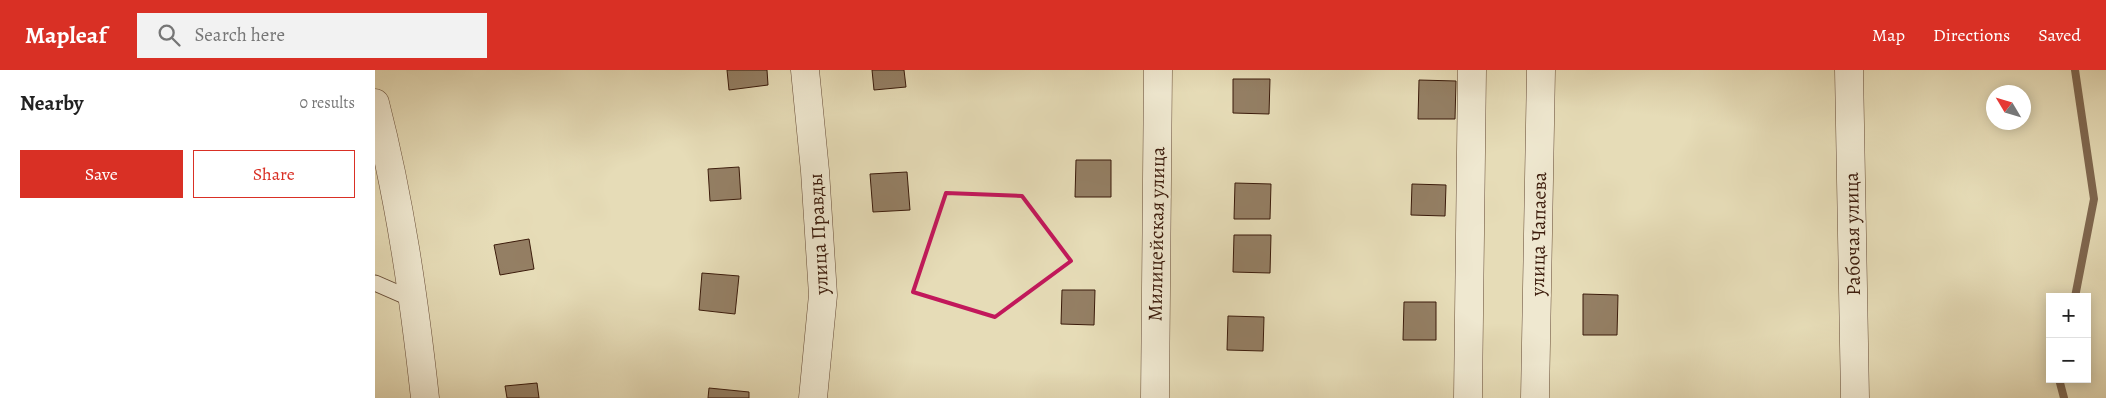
<!DOCTYPE html>
<meta charset="utf-8">
<style>
:root{--surface:#fff;--page:#f2f2f2;--text:#222;--muted:#767676;--line:#e0e0e0;--accent:#d93025}
body{margin:0;font-family:Alegreya,serif;background:var(--page);color:var(--text)}
.controls{position:absolute;right:15px;bottom:15px;display:grid;overflow:hidden;border-radius:0px;box-shadow:0 2px 12px #0003}
.controls button{width:45px;height:45px;display:grid;place-items:center;padding:0;border:0;border-bottom:1px solid var(--line);background:var(--surface);color:var(--text);font:25px sans-serif}
.compass{position:absolute;left:1611px;top:15px;width:45px;height:45px;border-radius:50%;background:var(--surface);box-shadow:0 2px 12px #0003;rotate:308deg}
.list{margin:0;padding:0;list-style:none}
h2{display:flex;justify-content:space-between;align-items:center;height:65px;margin:0;padding:0 20px;font-size:21px}
h2 small{font-size:16px;font-weight:400;color:var(--muted)}
.actions{display:flex;gap:10px;padding:15px 20px}
.actions a{flex:1;padding:11px 0;border:1px solid var(--accent);border-radius:0px;text-align:center;font-size:18px;color:var(--accent)}
.actions .main{background:var(--accent);color:#fff}
.icon{flex:none;width:28px;height:28px;fill:none;stroke:currentColor;stroke-width:2;stroke-linecap:round;stroke-linejoin:round}
.map{position:relative;flex:none;width:1731px;height:328px;overflow:hidden}
header{display:flex;align-items:center;gap:30px;box-sizing:border-box;height:70px;padding:0 25px;background:var(--accent);color:#fff}
header strong{font-size:24px}
nav{display:flex;gap:28px;margin-inline-start:auto;font-size:18px}
.search{width:350px;height:45px;background:var(--page);display:flex;align-items:center;gap:12px;box-sizing:border-box;padding:0 18px;border-radius:0px;color:var(--muted);font-size:19px}
main{display:flex}
aside{flex:1;background:var(--surface)}
.map>svg:first-child{display:block}
.lines{fill:none;stroke-linecap:round;stroke-linejoin:round}
.stream{stroke:#7f674f;stroke-width:8}
.building{fill:#947f64;stroke:#3b1b0b}
.lane-casing{stroke:#664b36;stroke-width:17}
.street-casing{stroke:#664b36;stroke-width:29}
.lane{stroke:#efe8d0;stroke-width:15}
.street{stroke:#efe8d0;stroke-width:28}
.marked{fill:none;stroke:#c2185b;stroke-width:4;stroke-linejoin:round}
.labels{text-anchor:middle;stroke-width:4;stroke-linejoin:round;paint-order:stroke}
.street-label{font-size:20px;fill:#3b1b0b;stroke:#efe8d0}
</style>
<header>
<strong>Mapleaf</strong>
<div class="search"><svg class="icon" aria-label="search" viewBox="0 0 24 24"><circle cx="10" cy="10" r="6"/><path d="M15 15l6 6"/></svg>Search here</div>
<nav><a>Map</a><a>Directions</a><a>Saved</a></nav>
</header>
<main>
<aside>
<h2>Nearby<small>0 results</small></h2>
<ul class="list">
</ul>
<div class="actions"><a class="main">Save</a><a>Share</a></div>
</aside>
<div class="map">
<svg width="1731" height="328" viewBox="0 0 1731 328">
<rect width="100%" height="100%" fill="#e6dcb7"/>
<filter id="stains"><feTurbulence type="fractalNoise" baseFrequency=".004" numOctaves="4"/><feColorMatrix values="0 0 0 0 .2 0 0 0 0 .09 0 0 0 0 .02 0 0 0 .5 -.17"/></filter>
<radialGradient id="worn" r=".72"><stop offset=".6" stop-color="#630" stop-opacity="0"/><stop offset="1" stop-color="#630" stop-opacity=".3"/></radialGradient>
<g class="lines">
<!-- stream -->
<g class="stream">
<path d="M1700,0L1719,129L1700,227"/>
<path d="M1684,309L1689,328"/>
</g>
</g>
<!-- building -->
<g class="building">
<path d="M352,0H392L393,15L354,20Z"/>
<path d="M497,0H529L531,17L499,20Z"/>
<path d="M858,9H895L894,44L858,43Z"/>
<path d="M1044,10L1081,11L1080,49H1043Z"/>
<path d="M701,90H736V127H700Z"/>
<path d="M364,97L366,129L335,131L333,99Z"/>
<path d="M532,102L535,140L498,142L495,104Z"/>
<path d="M860,113L896,114L895,149H859Z"/>
<path d="M1037,114L1071,115L1070,146L1036,145Z"/>
<path d="M859,165H896L895,203L858,202Z"/>
<path d="M154,169L159,199L125,205L119,175Z"/>
<path d="M327,203L364,206L360,244L324,240Z"/>
<path d="M687,220H720L719,255L686,254Z"/>
<path d="M1208,224L1243,225L1242,265H1208Z"/>
<path d="M1029,232H1061V270H1028Z"/>
<path d="M853,246L889,247L888,281L852,280Z"/>
<path d="M162,313L164,328H132L130,316Z"/>
<path d="M334,318L374,322V328H333Z"/>
</g>
<g class="lines">
<!-- lane casing -->
<g class="lane-casing">
<path id="lane" d="M0,213L39,230"/>
</g>
<!-- street casing -->
<g class="street-casing">
<g id="street">
<path d="M430,0L440,101L448,225L438,328"/>
<path d="M1474,0L1480,328"/>
<path d="M0,33C25,130 39,228 50,328"/>
<path d="M780,328L783,0"/>
<path d="M1093,328L1097,0"/>
<path d="M1160,328L1166,0"/>
</g>
</g>
<!-- lane -->
<use href="#lane" class="lane"/>
<!-- street -->
<use href="#street" class="street"/>
</g>
<!-- marked area -->
<path class="marked" d="M571,123L647,126L696,191L620,247L538,222Z"/>
<g class="labels">
<!-- street labels -->
<g class="street-label">
<text transform="translate(443 164) rotate(-93)" y="7">улица Правды</text>
<text transform="translate(781 164) rotate(-89)" y="7">Милицейская улица</text>
<text transform="translate(1163 164) rotate(-89)" y="7">улица Чапаева</text>
<text transform="translate(1477 164) rotate(-91)" y="7">Рабочая улица</text>
</g>
</g>
<rect width="100%" height="100%" filter="url(#stains)"/>
<rect width="100%" height="100%" fill="url(#worn)"/>
</svg>
<div class="controls">
<button>+</button>
<button>−</button>
</div>
<svg class="compass" viewBox="-18 -18 36 36"><path d="M0-13l5 13h-10z" fill="#e53935"/><path d="M0 13l5-13h-10z" fill="#767676"/></svg>
</div>
</main>
